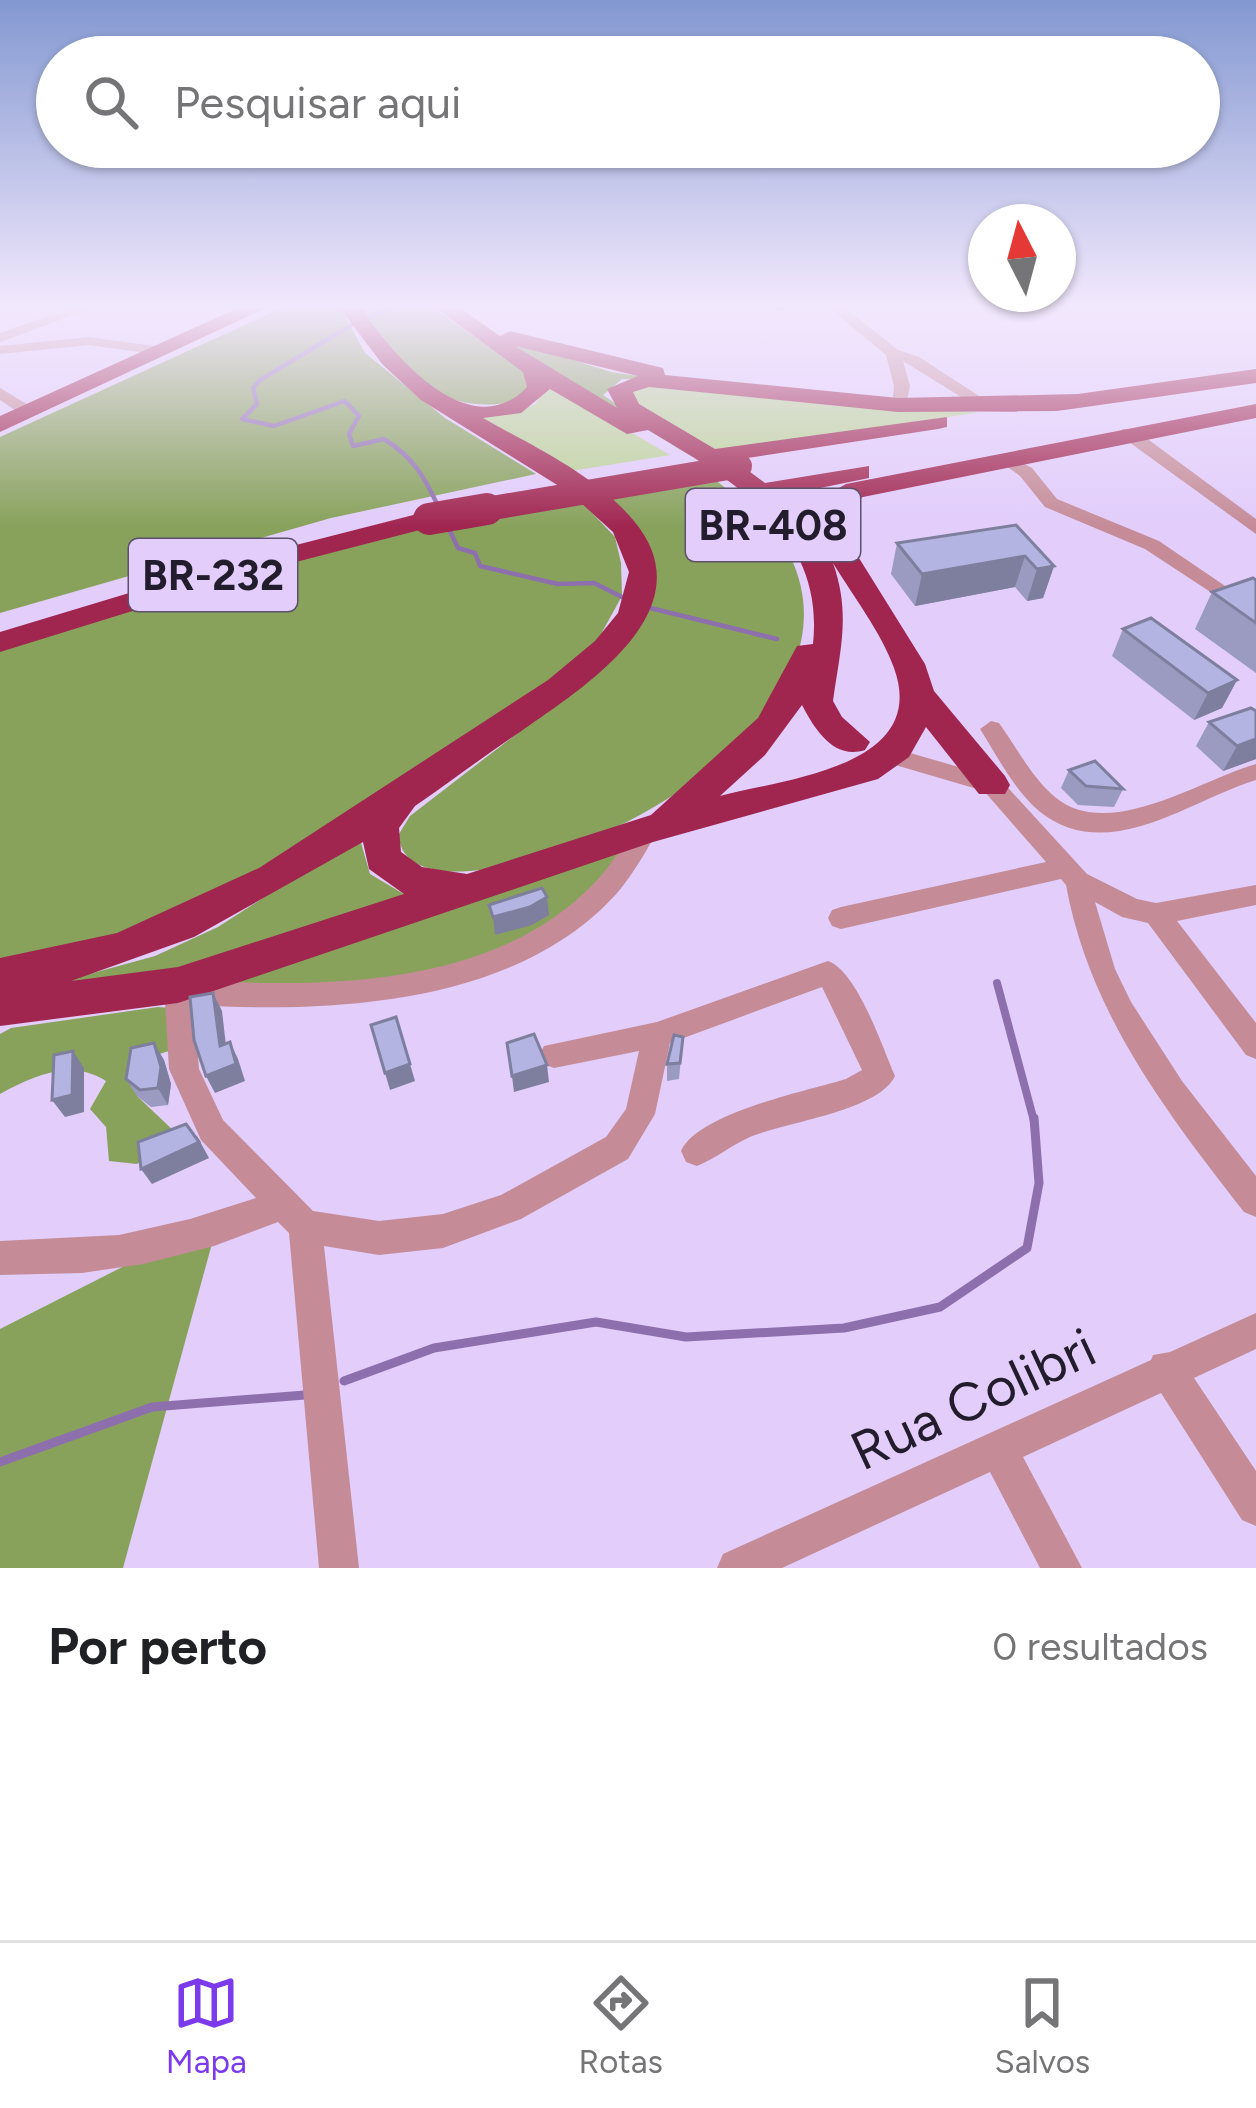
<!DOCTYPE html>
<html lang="pt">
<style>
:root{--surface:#fff;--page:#f6f6f6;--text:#202124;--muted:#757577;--line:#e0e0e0;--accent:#7c3aed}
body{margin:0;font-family:Figtree,sans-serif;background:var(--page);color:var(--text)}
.compass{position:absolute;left:968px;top:204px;width:108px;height:108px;border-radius:50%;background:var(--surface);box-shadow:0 3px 9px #0004;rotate:354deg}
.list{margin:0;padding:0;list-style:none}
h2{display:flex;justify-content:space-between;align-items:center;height:156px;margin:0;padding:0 48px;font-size:51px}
h2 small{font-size:39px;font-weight:400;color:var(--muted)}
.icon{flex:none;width:66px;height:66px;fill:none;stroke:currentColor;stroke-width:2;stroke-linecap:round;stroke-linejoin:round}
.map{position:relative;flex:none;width:1256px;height:1568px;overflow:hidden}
.search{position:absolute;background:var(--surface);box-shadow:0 3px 9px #0004;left:36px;right:36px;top:36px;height:132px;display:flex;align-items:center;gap:30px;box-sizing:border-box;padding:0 42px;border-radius:66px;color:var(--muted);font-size:45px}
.sheet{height:372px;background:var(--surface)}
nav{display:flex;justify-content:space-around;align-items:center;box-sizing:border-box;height:168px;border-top:3px solid var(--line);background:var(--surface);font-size:33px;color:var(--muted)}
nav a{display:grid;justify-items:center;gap:6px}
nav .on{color:var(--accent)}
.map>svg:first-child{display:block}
.green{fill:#bbd297}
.forest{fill:#88a25c}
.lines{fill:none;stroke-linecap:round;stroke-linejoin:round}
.stream-far2{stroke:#8d6fae;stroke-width:4.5}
.stream-far1{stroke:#8d6fae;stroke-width:8}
.stream{stroke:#8d6fae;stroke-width:9}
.minor{fill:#c58c98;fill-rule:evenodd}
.highway{fill:#a02650;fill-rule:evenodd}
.highway-bridge-far1{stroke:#a02650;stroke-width:24}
.highway-bridge{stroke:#a02650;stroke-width:32}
.wall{fill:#9b9bc2}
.shaded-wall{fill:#7e7e9e}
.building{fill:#b4b4e2;stroke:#7e7e9e;stroke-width:3}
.labels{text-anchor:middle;stroke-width:10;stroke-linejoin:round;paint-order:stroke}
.shield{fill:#e2cdfb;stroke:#5c516a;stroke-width:3}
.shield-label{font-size:42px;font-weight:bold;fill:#231c2c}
.near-street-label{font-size:54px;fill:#231c2c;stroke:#e2cdfb}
</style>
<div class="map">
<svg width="1256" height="1568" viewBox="0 0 1256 1568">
<rect width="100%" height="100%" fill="#e2cdfb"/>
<!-- green -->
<g class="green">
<path d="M545,382L670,455L559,473L461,413L517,412L536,404Z"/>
<path d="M653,385L836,406L980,412L715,455L632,407L626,390Z"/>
</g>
<!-- forest -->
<g class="forest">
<path d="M284,307H340L365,353L445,418L536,474L331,518L0,613V437Z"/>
<path d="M356,307H433L533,378L520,401C430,418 409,369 356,307Z"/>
<path d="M500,337L611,372L658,379H622L603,395L687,454Z"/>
<path d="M713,478C740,500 775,523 790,556C892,766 399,954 399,834L410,816L567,695L648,601L599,496Z"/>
<path d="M579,499L615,537L621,563L622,596L596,643L544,684L220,899L103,946L0,967V650L370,539Z"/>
<path d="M359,836L370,874L407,896L163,977L2,998L155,956L218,927Z"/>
<path d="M636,844L575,909L509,950L424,981L200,987Z"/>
<path d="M158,1007L171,1008L169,1051L143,1059L137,1096L177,1134L137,1164L109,1161L106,1127L90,1109L106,1081C71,1059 35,1075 0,1094V1034L11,1028Z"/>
<path d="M219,1218L123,1568H0V1329Z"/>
</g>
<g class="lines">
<!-- stream-far2 -->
<g class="stream-far2">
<path d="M778,307L783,309"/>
<path d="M367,318L395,307"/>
<path d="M355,323L260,380L253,388L257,404L242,419L274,426L345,401L359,416L349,434L353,446L384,439C413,457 424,476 438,506"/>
<path d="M449,529L458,548L475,553L480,566L558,584L594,583L630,601"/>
<path d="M642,606L777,639"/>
</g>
<!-- stream-far1 -->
<path class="stream-far1" d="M997,983L1034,1121"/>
<!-- stream -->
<g class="stream">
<path d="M344,1381L434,1348L596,1322L686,1337L844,1328L940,1307L1027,1248L1039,1183L1034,1118"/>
<path d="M0,1462L152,1407L305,1395"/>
</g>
<!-- minor -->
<g class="minor">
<path d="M74,307H95L0,342V333Z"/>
<path d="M828,307H844L898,350L919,357L993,405L979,408L903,361L910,386L906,405L892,408L894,386L886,355Z"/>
<path d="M89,337L161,347L168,351L161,355L89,345L0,354V346Z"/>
<path d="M0,388L30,406V412H18L0,400Z"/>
<path d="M1122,429H1134L1256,519V534L1122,437Z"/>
<path d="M1006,454L1032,468L1057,499L1159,541L1256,607V622L1145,549L1045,507L1020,476L997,459Z"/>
<path d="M991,721L999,723C1017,748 1032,778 1055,797C1109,842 1199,780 1256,764V780C1188,801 1107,866 1039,811C1015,791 997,756 980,729Z"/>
<path d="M893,748L1000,779L1087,874L1137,899L1156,903L1256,885V905L1177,921L1256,1023V1059L1246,1055L1148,923L1122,917L1095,902L1115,969L1131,1002L1182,1081L1256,1176V1217L1244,1212C1166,1112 1089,1012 1066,885L1061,879L841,929L832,926L828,918L832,910L841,907L1046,862L984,791L885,762L881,756L885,750Z"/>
<path d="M646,821L655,823L658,830C647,850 633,874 618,892C518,1005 333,1013 194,1005L199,1069L223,1120L313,1211L379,1221L443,1214L501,1195L606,1137L626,1109L639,1051L554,1068L544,1064L539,1055L544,1046L657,1022L828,961C858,972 882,1047 895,1076C878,1112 783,1122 748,1138C730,1146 715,1159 697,1166L686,1162L681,1151C698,1113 807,1091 846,1079L862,1070L822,987L670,1043L655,1114L628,1159L521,1219L443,1248L379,1255L324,1246L359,1568H319L289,1233L278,1222L214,1246L143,1264L82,1273L0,1275V1241L119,1235L190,1219L256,1198L201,1140L169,1069L164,985L168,977L178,973L190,980C327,988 500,988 600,877C614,861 625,841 637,823Z"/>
<path d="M1256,1313V1349L1194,1378L1256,1471V1526L1242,1520L1161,1393L1023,1457L1082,1568H1040L990,1472L782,1568H717L723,1554L1151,1360L1153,1355L1170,1352Z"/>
</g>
<!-- highway -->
<g class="highway">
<path d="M240,307H268L0,432V416Z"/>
<path d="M339,307H360C391,352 469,448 527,387L523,372L435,307H459L500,336L510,331L663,368L665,375L898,398L1078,394L1256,369V383L1057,411L898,412L649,387L633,392L639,404L715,449L947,417V427L938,429L734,460L765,483L869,466V478L781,496L822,545L813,522L816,501L846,484L1256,404V418L863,497L843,505L841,522L849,542L925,664L934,691L1005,776L1010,785L1005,794H979L926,727L909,757L878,779L653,842L178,1003L0,1026V958L117,933L259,868L548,680L595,641L618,613L629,572L613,532L570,493L421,400L383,365ZM515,346L638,376L607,389L617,408ZM550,389L627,434L648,430C732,480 825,532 813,644L797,646L758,718L651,815L467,874L422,867L401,852L399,828L415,806C450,782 484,756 520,732C584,687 708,610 634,521C596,475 534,447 483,418L521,413ZM833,563C853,596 881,632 894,668C930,767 784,779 720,796L765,755L802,705C815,730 834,760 865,750L870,742L842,717L833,701C840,650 851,614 833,563ZM363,842L369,869L404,894L178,967L71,981L194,937Z"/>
<path d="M429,511L439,513V525L265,570L0,652V632L245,558Z"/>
</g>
<!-- highway-bridge-far1 -->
<path class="highway-bridge-far1" d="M469,512L740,466"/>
<!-- highway-bridge -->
<path class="highway-bridge" d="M429,519L487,509"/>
</g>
<!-- wall -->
<g class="wall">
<path d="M1016,525L1054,566L1043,598L1027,601L1015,587L915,606L891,574L897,543Z"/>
<path d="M1256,580V673L1195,629L1212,592Z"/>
<path d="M1123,629L1237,680L1222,708L1194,720L1112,656Z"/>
<path d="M1209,722L1256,759L1223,771L1196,746Z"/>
<path d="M1069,770L1123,789L1114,807L1078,805L1061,788Z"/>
<path d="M683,1037L679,1079L667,1081V1064Z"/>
<path d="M164,1060L171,1084L168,1105L151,1107L137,1096L126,1079Z"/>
</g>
<!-- shaded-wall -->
<g class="shaded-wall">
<path d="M1025,556L1015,587L915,606L922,574Z"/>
<path d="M1054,566L1043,598L1027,601L1037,569Z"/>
<path d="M1237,680L1222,708L1194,720L1208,693Z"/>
<path d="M1256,739V759L1223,771L1237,746Z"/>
<path d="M547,897L549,915L532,925L495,935L493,917Z"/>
<path d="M213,993L222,1011L228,1063L220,1046Z"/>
<path d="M230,1042L238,1059L245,1081L215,1093L206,1076Z"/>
<path d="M154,1043L164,1060L171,1084L168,1105L158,1088Z"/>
<path d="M73,1051L84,1068V1112L65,1117L52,1100Z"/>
<path d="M410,1064L415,1081L390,1090L385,1073Z"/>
<path d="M547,1065L549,1082L514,1092L512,1076Z"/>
<path d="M197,1136L209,1158L152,1184L141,1169Z"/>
</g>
<!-- building -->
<g class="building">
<path d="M1016,525L1054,566L1037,569L1025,556L922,574L897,543Z"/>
<path d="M1253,578L1256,580V623L1212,592Z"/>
<path d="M1151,618L1237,680L1208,693L1123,629Z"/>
<path d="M1251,708L1256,711V739L1237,746L1209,722Z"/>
<path d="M1095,761L1123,789L1086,786L1069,770Z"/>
<path d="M542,888L547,897L530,907L493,917L489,905Z"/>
<path d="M213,993L220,1046L230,1042L236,1064L206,1076L194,1040L190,997Z"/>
<path d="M396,1017L410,1064L385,1073L371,1025Z"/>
<path d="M534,1034L547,1065L512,1076L507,1043Z"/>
<path d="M674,1035L683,1037L680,1063L667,1064Z"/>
<path d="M154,1043L161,1067L158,1088L140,1090L126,1079L131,1048Z"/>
<path d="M73,1051L72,1095L52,1100L54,1055Z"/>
<path d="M186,1124L199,1142L141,1169L138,1142Z"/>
</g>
<!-- sky -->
<linearGradient id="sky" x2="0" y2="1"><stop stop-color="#8398d1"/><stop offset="0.58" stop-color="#f2e8fd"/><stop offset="1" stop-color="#f2e8fd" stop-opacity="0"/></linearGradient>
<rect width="1256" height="527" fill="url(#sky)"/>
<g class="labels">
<!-- shield labels -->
<g class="shield">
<rect x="686" y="489" width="174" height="72" rx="9"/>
<rect x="129" y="539" width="168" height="72" rx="9"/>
</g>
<g class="shield-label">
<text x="773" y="540">BR-408</text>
<text x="213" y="590">BR-232</text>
</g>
<!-- near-street labels -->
<g class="near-street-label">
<text transform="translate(973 1399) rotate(-25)" y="19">Rua Colibri</text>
</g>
</g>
</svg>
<svg class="compass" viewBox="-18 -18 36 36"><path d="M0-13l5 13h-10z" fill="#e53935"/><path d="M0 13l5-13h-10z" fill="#757577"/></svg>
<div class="search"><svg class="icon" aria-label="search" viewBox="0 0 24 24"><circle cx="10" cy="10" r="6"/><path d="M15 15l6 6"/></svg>Pesquisar aqui</div>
</div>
<section class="sheet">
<h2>Por perto<small>0 resultados</small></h2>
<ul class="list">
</ul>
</section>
<nav>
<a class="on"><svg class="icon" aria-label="map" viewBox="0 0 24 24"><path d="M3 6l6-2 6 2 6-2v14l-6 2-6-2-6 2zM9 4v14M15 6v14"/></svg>Mapa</a>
<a><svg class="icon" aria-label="directions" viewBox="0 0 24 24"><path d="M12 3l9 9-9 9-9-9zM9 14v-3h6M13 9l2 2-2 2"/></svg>Rotas</a>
<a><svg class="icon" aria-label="saved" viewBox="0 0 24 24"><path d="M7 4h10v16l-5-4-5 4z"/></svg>Salvos</a>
</nav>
